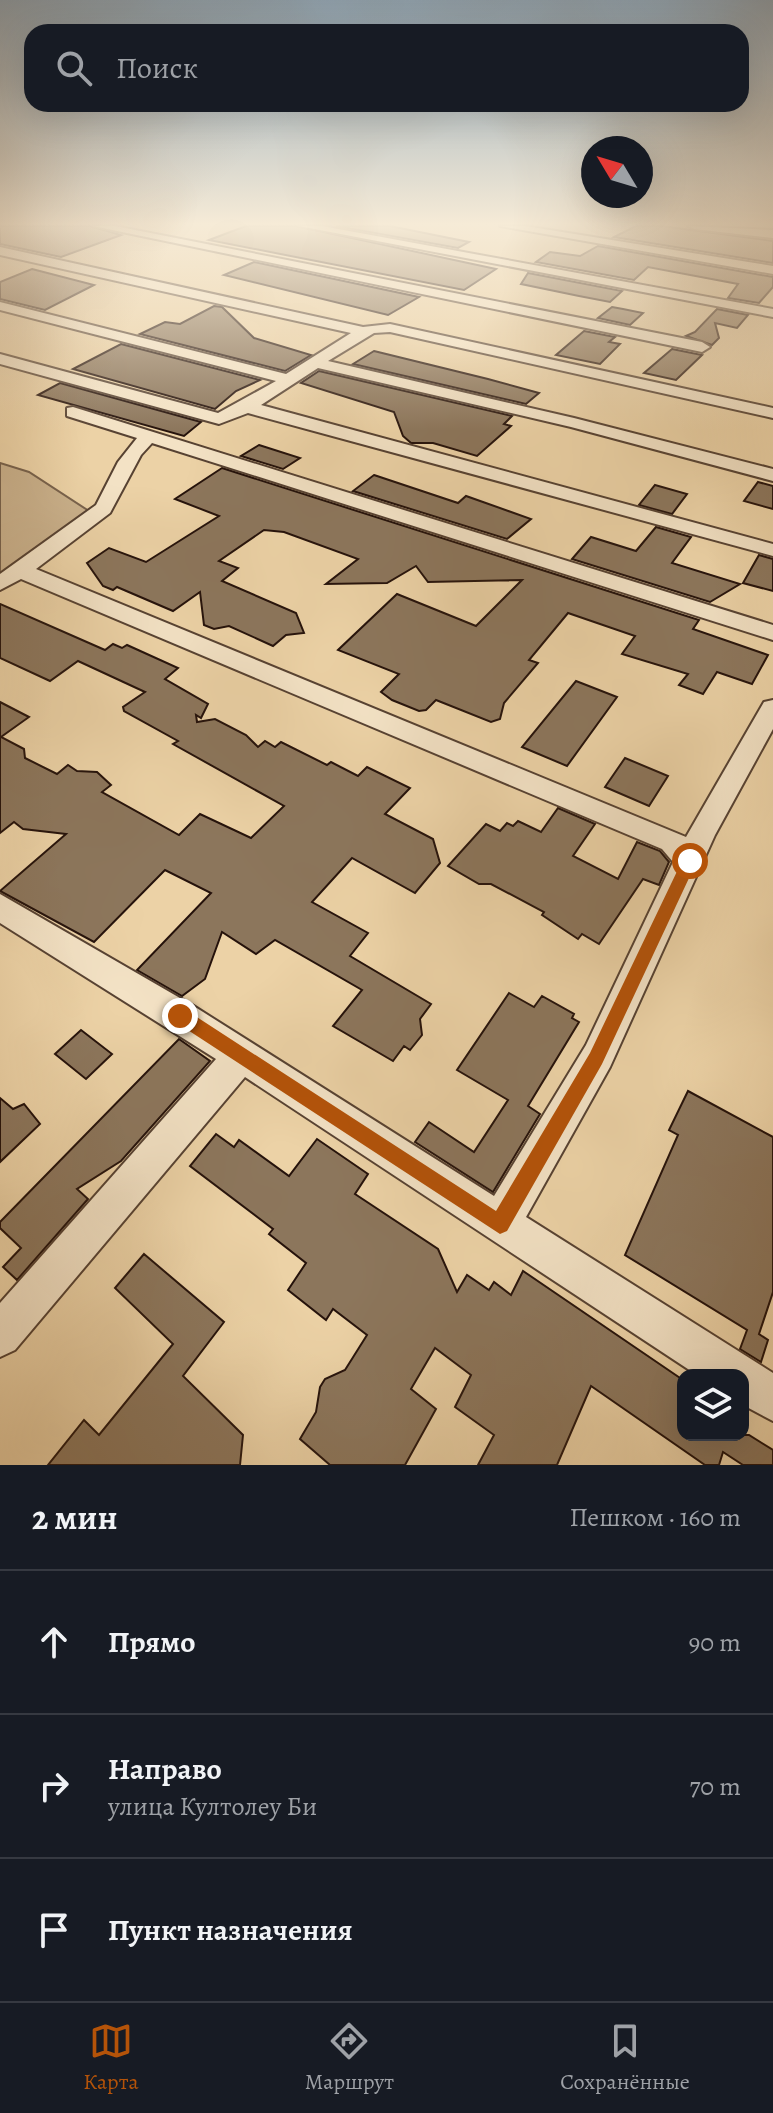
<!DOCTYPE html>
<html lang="ru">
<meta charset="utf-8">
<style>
:root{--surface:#171b24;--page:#242831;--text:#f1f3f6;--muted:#9ea1a6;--line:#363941;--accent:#b45309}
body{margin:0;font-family:Alegreya,serif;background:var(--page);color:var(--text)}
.controls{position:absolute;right:24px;bottom:24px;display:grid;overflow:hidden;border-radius:16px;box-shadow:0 8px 32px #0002}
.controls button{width:72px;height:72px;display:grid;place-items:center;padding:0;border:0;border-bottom:2px solid var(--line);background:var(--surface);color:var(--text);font:40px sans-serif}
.compass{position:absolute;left:581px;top:136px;width:72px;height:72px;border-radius:50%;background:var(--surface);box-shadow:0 8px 32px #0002;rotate:308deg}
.stop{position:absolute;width:24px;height:24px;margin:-18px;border:6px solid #b45309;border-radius:50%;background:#fff}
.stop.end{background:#b45309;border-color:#fff;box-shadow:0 2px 8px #0008}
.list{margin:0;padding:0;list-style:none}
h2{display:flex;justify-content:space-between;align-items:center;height:104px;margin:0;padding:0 32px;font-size:34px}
h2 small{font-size:26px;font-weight:400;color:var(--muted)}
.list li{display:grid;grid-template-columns:52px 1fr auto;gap:24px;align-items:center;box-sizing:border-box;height:144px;padding:0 32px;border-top:2px solid var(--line)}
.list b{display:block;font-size:30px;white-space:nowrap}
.list p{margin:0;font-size:26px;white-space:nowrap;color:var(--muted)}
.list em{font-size:26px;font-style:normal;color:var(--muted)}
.icon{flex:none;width:44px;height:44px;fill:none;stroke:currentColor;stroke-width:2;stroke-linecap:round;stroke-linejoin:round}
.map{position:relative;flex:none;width:773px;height:1465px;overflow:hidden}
.search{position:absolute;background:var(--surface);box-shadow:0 8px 32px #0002;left:24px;right:24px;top:24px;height:88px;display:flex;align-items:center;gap:20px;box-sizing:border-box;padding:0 28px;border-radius:24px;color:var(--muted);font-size:30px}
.sheet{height:536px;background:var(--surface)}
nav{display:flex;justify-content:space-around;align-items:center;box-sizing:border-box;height:112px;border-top:2px solid var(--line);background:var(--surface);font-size:22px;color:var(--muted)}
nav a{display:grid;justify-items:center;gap:4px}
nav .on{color:var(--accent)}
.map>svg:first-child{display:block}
.green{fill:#cab18c;stroke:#78624c;stroke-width:2}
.building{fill:#8c765c;stroke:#25120b;stroke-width:2}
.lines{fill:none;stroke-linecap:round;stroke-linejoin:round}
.minor-casing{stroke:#574232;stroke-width:4}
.minor{fill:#f3e2c5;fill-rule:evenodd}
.route{fill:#b45309}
</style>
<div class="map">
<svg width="773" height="1465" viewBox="0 0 773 1465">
<rect width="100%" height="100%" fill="#ecd2a6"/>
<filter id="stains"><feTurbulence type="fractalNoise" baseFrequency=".0025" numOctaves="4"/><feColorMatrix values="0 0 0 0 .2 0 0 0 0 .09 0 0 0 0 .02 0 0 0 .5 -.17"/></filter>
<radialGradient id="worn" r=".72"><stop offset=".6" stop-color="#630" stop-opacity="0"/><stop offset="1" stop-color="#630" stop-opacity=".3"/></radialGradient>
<!-- green -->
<path class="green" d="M0,463L29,472L92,513L0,575Z"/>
<!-- building -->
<g class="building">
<path d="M0,226H90L121,235L61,257L0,244Z"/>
<path d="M246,226H296L496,269L464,290L209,240Z"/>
<path d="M336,226H390L469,242L458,248Z"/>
<path d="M636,226H662L773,241V263L614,237Z"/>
<path d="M598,246L773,277V287L759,303L728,298L738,284L648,267L634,280L536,262L550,252L580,256Z"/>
<path d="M254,262L419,297L388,315L224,275Z"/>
<path d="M32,269L94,285L45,310L0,299V282Z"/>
<path d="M528,273L622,291L610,302L579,296L521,284Z"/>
<path d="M214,306L222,307L254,338L311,355L285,371L140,334L165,322L180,324Z"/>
<path d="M612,307L623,309L643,313L630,325L598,318Z"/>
<path d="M717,309L748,315L737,328L715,323L719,338L712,345L686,336L695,332Z"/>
<path d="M584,331L615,337L609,342L620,344L600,364L556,355Z"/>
<path d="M121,344L260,380L236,391L215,409L73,369Z"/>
<path d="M672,349L702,355L676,380L644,373Z"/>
<path d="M374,351L488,379L539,393L526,404L353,364Z"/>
<path d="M319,371L512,416L504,424L511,426L477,456L433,443H411L403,436L394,412L301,383Z"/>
<path d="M60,383L201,422L184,436L38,395Z"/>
<path d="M259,445L300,458L283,469L241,456Z"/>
<path d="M222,468L699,620L693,629L768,655L752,684L717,672L703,694L679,685L688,674L622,654L635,636L568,613L529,660L538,663L504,703L500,719L491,722L436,700L426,710L419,711L392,700L381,692L399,674L338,650L397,594L476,626L522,580L428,582L416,566L387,583L326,584L358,559L284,532L264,530L219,561L238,568L222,581L296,613L304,633L286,635L273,646L229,626L214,629L204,625L200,592L173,611L117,587L113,590L103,586L87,563L109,548L146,562L219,516L175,499Z"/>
<path d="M374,475L458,503L466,496L531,519L507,539L353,491Z"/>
<path d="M758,482L773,486V509L744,501Z"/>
<path d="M655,485L687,494L672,514L639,505Z"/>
<path d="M656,527L691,537L672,563L740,584L710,602L572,559L591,537L636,551Z"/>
<path d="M759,555L773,559V591L743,583Z"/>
<path d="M0,604L105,650L113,644L122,648L127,645L178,668L165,679L208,704L201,718L196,715L197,722L215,719L246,735L258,747L265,741L275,747L281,742L327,765L331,762L358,776L367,767L410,788L385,814L433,839L440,863L415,893L352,858L312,902L368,933L350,956L431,1004L420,1019L422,1035L410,1050L404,1046L393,1061L333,1026L362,990L275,940L256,954L222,932L205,979L182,996L137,970L211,893L165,870L94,942L0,891L66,834L23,829L14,822L0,833V702L29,717L1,737L24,749L25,758L57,774L68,765L77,771L97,772L111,785L102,792L179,835L200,814L251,838L284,806L173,744L178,741L124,711L123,707L145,692L78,661L50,681L0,658Z"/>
<path d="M576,681L617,697L567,766L522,747Z"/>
<path d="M625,758L668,776L649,806L605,787Z"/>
<path d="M558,808L595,824L573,856L618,879L637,842L660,851L669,862L659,885L643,879L599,944L582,934L578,939L542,915L544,912L491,884H479L448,866L486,824L500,831L507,823L513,826L518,821L541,832Z"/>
<path d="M509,993L534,1007L542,996L574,1014L572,1018L579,1022L528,1106L540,1114L493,1192L415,1142L429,1122L474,1152L508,1100L457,1070Z"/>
<path d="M81,1030L112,1054L86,1079L55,1054Z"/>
<path d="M179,1039L210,1061L121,1161L77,1189L88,1199L17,1280L3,1267L21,1248L0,1228V1222Z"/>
<path d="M688,1091L773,1137V1292L759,1334L768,1340L761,1362L740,1349L747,1330L625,1255L678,1135L669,1130Z"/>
<path d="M0,1098L13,1109L24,1104L40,1124L0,1162Z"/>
<path d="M216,1134L234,1147L239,1140L289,1176L317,1139L368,1174L355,1194L438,1249L457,1292L467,1275L489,1290L494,1282L511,1295L523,1271L683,1380V1435H749L773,1450V1465H743L723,1452L719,1465H705L591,1386L557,1465H478L494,1435L455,1407L471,1375L435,1348L411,1389L436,1409L405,1465H330L300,1439L316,1412L320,1387L325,1379L345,1370L367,1335L333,1309L326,1320L288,1290L306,1263L269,1234L273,1229L190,1166Z"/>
<path d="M144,1254L224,1322L183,1376L243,1435L240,1465H48L84,1420L99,1435L173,1344L115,1288Z"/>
</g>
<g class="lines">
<!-- minor casing -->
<g class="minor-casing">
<g id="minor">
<path d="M93,226H115L702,342L710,347L702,352Z"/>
<path d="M299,226H322L773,309V317Z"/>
<path d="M500,226H525L773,266V274Z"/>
<path d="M688,226L773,230V238L694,229Z"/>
<path d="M0,247L363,327L390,324L773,408V418L390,332L374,333L328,361L574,418L773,469V481L571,427L318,368L261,405L773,544V556L248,413L219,424L0,364V354L218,413L276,381L0,310V302L286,374L351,333L0,255Z"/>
<path d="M73,407L773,625V640L152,443L141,455L110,513L36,569L686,837L764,702L773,700V729L715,835L610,1067L526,1217L773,1373V1421L743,1405V1375H697L245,1077L15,1350L0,1357V1303L216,1059L0,923V894L192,1005L494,1196L586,1045L673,862L662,849L21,579L0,590V574L96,505L118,462L137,438L67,416V408Z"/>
</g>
</g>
<!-- minor -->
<use href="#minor" class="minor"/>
</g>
<!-- sky -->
<linearGradient id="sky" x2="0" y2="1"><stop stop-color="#8ea6b8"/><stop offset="0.52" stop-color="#f6ebd7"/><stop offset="1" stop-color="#f6ebd7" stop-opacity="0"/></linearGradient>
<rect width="773" height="431" fill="url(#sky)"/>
<!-- route -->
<path class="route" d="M690,855L697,861L602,1064L507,1231L500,1234L174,1021L172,1016L180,1008L186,1010L496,1211L590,1053L682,861Z"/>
<rect width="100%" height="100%" filter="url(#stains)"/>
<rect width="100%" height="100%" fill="url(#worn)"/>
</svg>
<div class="controls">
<button><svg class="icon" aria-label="layers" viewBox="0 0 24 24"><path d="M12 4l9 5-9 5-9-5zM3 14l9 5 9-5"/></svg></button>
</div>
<svg class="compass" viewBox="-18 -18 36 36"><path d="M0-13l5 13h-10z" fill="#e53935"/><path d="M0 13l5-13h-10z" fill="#9ea1a6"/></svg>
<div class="stop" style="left:690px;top:861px"></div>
<div class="stop end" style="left:180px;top:1016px"></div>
<div class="search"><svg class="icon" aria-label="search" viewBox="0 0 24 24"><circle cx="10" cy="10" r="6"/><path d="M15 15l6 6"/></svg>Поиск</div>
</div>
<section class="sheet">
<h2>2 мин<small>Пешком · 160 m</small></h2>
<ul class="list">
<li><svg class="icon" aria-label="ahead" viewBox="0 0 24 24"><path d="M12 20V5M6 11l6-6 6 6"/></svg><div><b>Прямо</b></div><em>90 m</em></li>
<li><svg class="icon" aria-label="right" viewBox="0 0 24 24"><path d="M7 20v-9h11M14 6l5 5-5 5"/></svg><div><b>Направо</b><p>улица Култолеу Би</p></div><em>70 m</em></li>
<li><svg class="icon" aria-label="arrive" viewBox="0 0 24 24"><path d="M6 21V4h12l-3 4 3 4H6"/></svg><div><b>Пункт назначения</b></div></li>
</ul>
</section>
<nav>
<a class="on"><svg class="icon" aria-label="map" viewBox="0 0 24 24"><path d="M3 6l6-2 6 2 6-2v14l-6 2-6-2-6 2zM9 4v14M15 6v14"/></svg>Карта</a>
<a><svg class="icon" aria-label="directions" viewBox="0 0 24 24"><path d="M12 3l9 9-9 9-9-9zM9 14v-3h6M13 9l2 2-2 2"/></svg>Маршрут</a>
<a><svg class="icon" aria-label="saved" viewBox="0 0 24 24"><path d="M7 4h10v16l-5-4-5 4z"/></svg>Сохранённые</a>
</nav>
